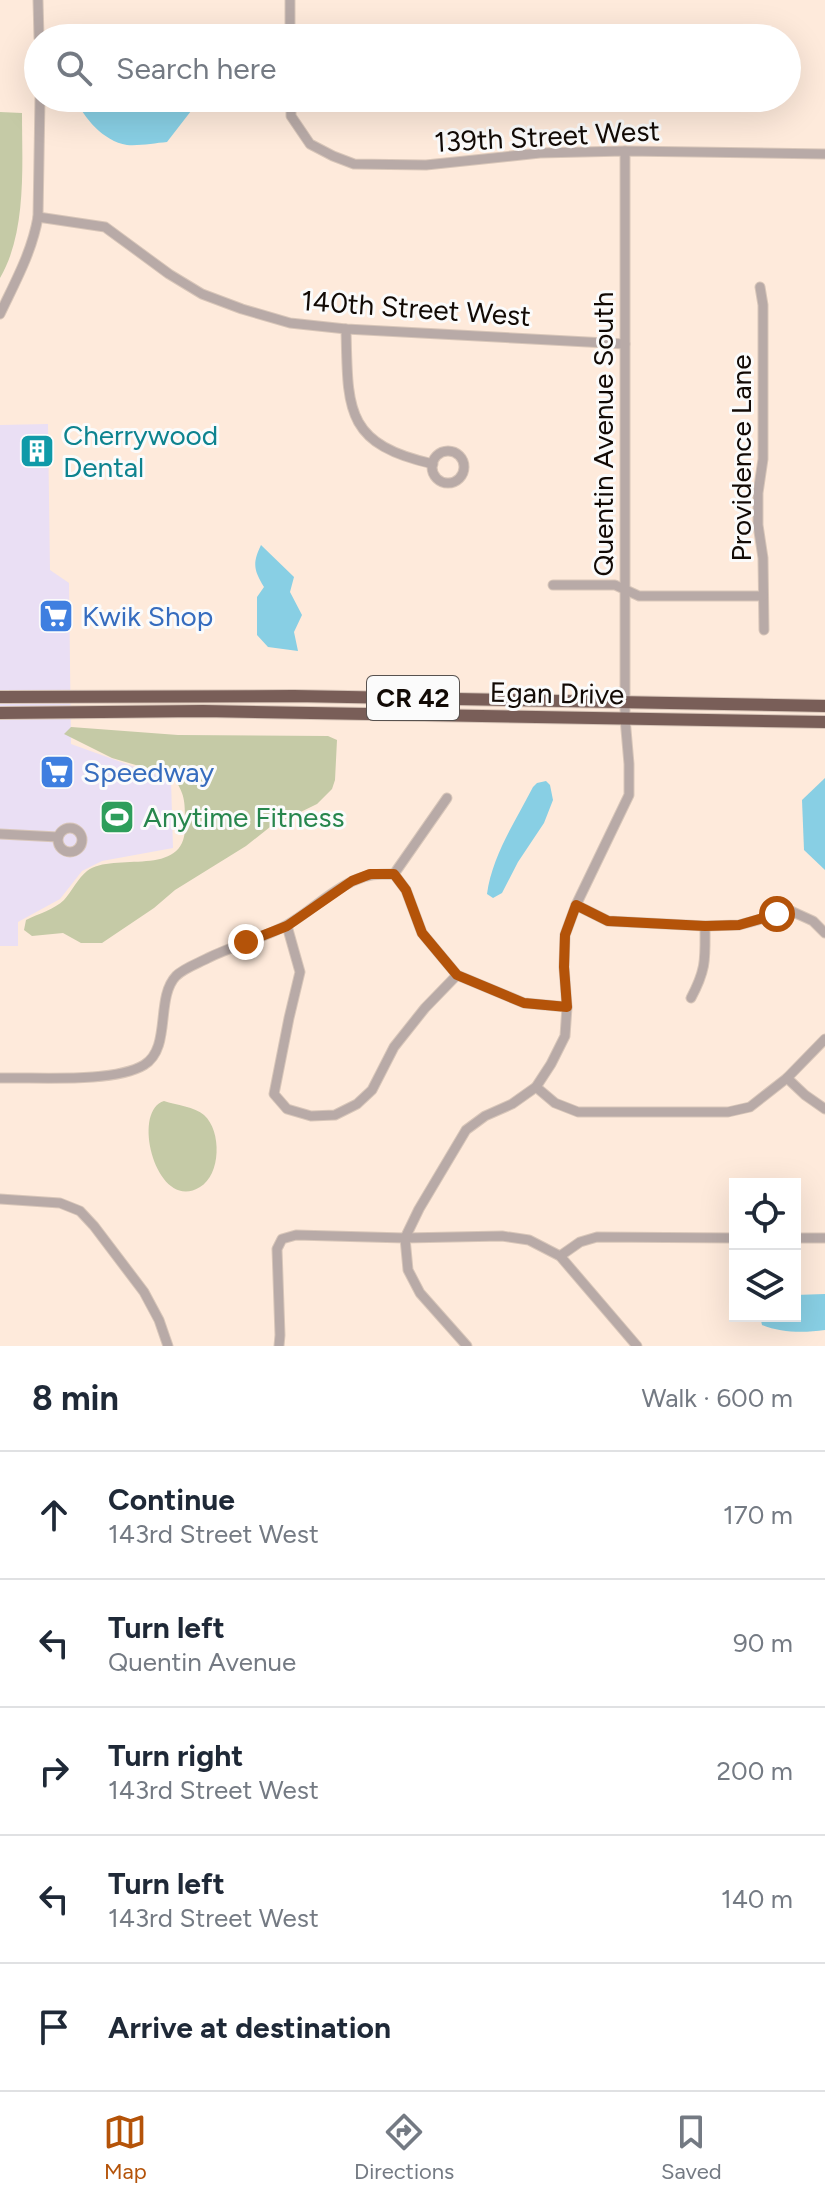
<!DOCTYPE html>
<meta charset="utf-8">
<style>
:root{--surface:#fff;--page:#f6f6f7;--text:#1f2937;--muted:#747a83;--line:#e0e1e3;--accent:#b45309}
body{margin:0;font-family:Figtree,sans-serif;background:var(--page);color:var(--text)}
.controls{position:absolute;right:24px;bottom:24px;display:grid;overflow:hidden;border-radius:0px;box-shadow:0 8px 32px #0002}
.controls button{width:72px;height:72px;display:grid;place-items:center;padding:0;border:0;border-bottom:2px solid var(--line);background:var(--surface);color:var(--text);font:40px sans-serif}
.stop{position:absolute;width:24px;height:24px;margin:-18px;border:6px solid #b45309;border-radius:50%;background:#fff}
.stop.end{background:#b45309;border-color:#fff;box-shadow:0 2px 8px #0008}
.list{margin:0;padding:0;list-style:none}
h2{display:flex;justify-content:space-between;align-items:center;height:104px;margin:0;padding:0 32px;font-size:34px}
h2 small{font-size:26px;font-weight:400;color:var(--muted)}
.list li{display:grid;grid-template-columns:52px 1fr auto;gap:24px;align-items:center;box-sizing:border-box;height:128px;padding:0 32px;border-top:2px solid var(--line)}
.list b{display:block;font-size:30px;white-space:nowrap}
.list p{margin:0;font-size:26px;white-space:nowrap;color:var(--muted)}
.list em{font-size:26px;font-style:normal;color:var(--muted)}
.icon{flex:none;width:44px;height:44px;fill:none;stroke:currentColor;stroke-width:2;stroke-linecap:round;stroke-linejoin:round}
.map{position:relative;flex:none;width:825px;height:1346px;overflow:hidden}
.search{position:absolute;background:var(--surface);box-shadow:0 8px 32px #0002;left:24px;right:24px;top:24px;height:88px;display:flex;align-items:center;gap:20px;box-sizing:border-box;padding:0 28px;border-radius:44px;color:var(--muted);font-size:30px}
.sheet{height:744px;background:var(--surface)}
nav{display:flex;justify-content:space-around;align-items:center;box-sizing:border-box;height:112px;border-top:2px solid var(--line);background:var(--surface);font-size:22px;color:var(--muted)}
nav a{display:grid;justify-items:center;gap:4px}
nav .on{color:var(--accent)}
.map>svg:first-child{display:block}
.commercial{fill:#eadff4}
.green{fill:#c5caa6}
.water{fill:#88cfe4}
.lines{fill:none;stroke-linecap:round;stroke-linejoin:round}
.minor-casing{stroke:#d8c6b9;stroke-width:11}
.highway-casing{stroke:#d8c6b9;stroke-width:14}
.minor{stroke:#b8aaa7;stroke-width:9}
.highway{stroke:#795e58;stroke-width:12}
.route{stroke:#b45309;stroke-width:10}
.labels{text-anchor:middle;stroke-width:6;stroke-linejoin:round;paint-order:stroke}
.shield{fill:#fbfbfb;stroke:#58524f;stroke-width:2}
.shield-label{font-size:26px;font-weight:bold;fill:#120a05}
.street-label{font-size:28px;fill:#120a05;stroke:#fbfbfb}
.culture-label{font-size:28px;fill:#0d838f;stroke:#fbfbfb;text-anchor:start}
.shop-label{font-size:28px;fill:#366cbe;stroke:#fbfbfb;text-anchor:start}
.leisure-label{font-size:28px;fill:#27864d;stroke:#fbfbfb;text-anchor:start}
</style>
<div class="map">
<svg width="825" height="1346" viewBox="0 0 825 1346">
<rect width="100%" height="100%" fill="#feeadb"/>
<!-- commercial -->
<path class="commercial" d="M48,424L50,570L69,583L71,744L171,780L173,848L102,861L82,871L60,899L18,922V946H0V425Z"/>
<!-- green -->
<g class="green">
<path d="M0,112L22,113C22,165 27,232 0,278Z"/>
<path d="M71,727L178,735L328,736L337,740L335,780L332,789L317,804L270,827L246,846L175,890L154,908L102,943H81L63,933L32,936L24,930L26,920C38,914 55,909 64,900C72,891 78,878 87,871C115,850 188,881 185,823C185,800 185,795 173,776L112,758L64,734Z"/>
<path d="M164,1101C176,1105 195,1107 204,1115C222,1131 221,1175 200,1187C157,1214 130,1111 164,1101Z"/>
</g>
<!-- water -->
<g class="water">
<path d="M75,98H193L191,111L167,142C155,143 140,146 127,145C103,141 84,118 75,98Z"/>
<path d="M261,545L294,577L290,592L302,615L294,632L298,651L268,647L257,635V597L264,587C254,570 252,564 261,545Z"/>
<path d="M825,778V870L804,850L802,800Z"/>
<path d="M546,781L550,785L553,800L544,823L518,862L502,893L493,898L487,894C492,856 516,820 533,787L537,783Z"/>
<path d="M825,1294V1330C804,1333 782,1333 762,1325L760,1316H795V1295Z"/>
</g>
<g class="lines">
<!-- minor casing -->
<g class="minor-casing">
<g id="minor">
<path d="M38,0L39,38"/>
<path d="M290,38V0"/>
<path d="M291,98V116L310,144L333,156L354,164L426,165L540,153L625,151L825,154"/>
<path d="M38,217L105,227L169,274L202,294L242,309L290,323L346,329L625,344"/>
<path d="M760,287L763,305V459L758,493V525L763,558L764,630"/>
<path d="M0,314C15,282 32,252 38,217L40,98"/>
<path d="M346,329C348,409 344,444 433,464"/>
<circle cx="448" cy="467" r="16"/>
<path d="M553,585H615L639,596H763"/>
<circle cx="70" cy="840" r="12"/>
<path d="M0,834L58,837"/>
<path d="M394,874L447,798"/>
<path d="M576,905L608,921L705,926L739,925L791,911L813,921L825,933"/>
<path d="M287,926L300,972L289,1018L274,1094L287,1109L311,1116L335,1115L357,1104L372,1090L394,1047L425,1008L457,975"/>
<path d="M691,998C707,968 705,958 705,926"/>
<path d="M0,1078C38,1077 114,1083 144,1065C172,1048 155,998 176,976C184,968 199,963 208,958C234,945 262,939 287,925C310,912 329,892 353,881C367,874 379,874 394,874L406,890L422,933L457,975L524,1003L567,1007"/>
<path d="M787,1078L825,1039"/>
<path d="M536,1087L555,1103L578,1112H728L750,1107L787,1078L805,1095L825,1109"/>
<path d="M0,1199L60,1203L80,1211L94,1226L144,1292L159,1320L168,1346"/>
<path d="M795,1238H825"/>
<path d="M560,1256L580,1242L597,1237L735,1238"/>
<path d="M279,1346L280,1335L277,1249L282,1239L296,1235L405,1238L502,1236L529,1240L560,1256L637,1346"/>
<path d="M467,1346L420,1293L408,1270L405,1238L419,1209L466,1130L485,1116L512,1104L536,1087L551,1064L565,1036L567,1007L564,967L565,935L576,905L629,795V764L625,718V151"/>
</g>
</g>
<!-- highway casing -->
<g class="highway-casing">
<g id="highway">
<path d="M0,697L294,696L825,706"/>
<path d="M0,713L203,711L825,722"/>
</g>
</g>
<!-- minor -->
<use href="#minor" class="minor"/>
<!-- highway -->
<use href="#highway" class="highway"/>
</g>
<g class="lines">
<!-- route -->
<path class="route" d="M246,942L287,926L352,881L370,874H394L406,890L422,933L457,975L524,1003L567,1007L564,967L565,935L576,905L608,921L705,926L739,925L777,914"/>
</g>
<!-- icons -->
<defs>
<g id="building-square" transform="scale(1.8)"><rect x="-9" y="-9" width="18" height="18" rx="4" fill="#0f9aa8" stroke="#fbfbfb"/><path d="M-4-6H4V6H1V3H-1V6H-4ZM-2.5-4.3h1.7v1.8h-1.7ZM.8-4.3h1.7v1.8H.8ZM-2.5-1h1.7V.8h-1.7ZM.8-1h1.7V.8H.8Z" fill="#fff"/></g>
<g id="supermarket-square" transform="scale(1.8)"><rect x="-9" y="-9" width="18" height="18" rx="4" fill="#3f7fe0" stroke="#fbfbfb"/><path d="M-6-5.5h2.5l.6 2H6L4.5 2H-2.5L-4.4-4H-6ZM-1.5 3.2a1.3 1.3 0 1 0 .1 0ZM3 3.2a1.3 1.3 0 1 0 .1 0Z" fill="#fff"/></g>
<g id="stadium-square" transform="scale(1.8)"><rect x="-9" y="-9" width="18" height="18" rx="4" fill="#2e9e5b" stroke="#fbfbfb"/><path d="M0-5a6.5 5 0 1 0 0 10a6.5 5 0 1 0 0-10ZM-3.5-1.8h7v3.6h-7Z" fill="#fff"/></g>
</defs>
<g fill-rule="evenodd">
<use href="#building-square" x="37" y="451"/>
<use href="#supermarket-square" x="56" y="616"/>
<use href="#supermarket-square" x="57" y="772"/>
<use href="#stadium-square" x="117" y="817"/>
</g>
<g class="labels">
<!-- shield labels -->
<rect class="shield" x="367" y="676" width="92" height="44" rx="6"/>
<g class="shield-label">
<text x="413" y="707">CR 42</text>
</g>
<!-- street labels -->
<g class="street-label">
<text transform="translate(547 136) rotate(-3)" y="10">139th Street West</text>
<text transform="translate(416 308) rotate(4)" y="10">140th Street West</text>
<text transform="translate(603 434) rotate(-90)" y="10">Quentin Avenue South</text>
<text transform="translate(741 458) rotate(-90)" y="10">Providence Lane</text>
<text transform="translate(557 693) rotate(1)" y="10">Egan Drive</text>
</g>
<!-- culture labels -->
<g class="culture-label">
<text x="63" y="445">Cherrywood<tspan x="63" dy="32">Dental</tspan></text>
</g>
<!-- shop labels -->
<g class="shop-label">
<text x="82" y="626">Kwik Shop</text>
<text x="83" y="782">Speedway</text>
</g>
<!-- leisure labels -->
<g class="leisure-label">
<text x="143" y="827">Anytime Fitness</text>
</g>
</g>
</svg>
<div class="controls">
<button><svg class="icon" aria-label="locate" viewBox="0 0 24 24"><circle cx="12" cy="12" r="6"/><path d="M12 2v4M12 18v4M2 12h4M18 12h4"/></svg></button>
<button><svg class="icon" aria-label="layers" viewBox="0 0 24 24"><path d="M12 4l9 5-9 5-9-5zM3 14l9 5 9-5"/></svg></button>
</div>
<div class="stop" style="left:777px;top:914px"></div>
<div class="stop end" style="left:246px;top:942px"></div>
<div class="search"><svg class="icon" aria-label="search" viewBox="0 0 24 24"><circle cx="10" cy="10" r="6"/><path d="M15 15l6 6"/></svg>Search here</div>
</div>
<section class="sheet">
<h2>8 min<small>Walk · 600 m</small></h2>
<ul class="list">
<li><svg class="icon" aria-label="ahead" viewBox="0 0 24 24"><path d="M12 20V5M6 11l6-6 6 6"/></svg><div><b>Continue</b><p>143rd Street West</p></div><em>170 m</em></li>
<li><svg class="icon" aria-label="left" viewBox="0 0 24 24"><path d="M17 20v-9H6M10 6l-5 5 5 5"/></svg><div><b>Turn left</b><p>Quentin Avenue</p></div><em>90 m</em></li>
<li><svg class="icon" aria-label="right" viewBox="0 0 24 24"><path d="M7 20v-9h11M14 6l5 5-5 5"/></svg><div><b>Turn right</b><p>143rd Street West</p></div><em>200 m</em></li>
<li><svg class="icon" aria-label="left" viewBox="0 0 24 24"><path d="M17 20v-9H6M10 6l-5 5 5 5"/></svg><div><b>Turn left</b><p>143rd Street West</p></div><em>140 m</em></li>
<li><svg class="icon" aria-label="arrive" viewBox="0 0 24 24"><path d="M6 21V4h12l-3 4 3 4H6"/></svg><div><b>Arrive at destination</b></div></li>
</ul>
</section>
<nav>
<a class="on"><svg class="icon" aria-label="map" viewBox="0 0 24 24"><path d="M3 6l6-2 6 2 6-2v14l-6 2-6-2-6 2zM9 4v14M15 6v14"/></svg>Map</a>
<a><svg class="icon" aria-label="directions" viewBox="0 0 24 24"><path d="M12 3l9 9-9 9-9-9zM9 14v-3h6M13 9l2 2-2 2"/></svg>Directions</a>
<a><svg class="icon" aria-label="saved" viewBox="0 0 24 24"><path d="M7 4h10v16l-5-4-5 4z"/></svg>Saved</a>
</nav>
